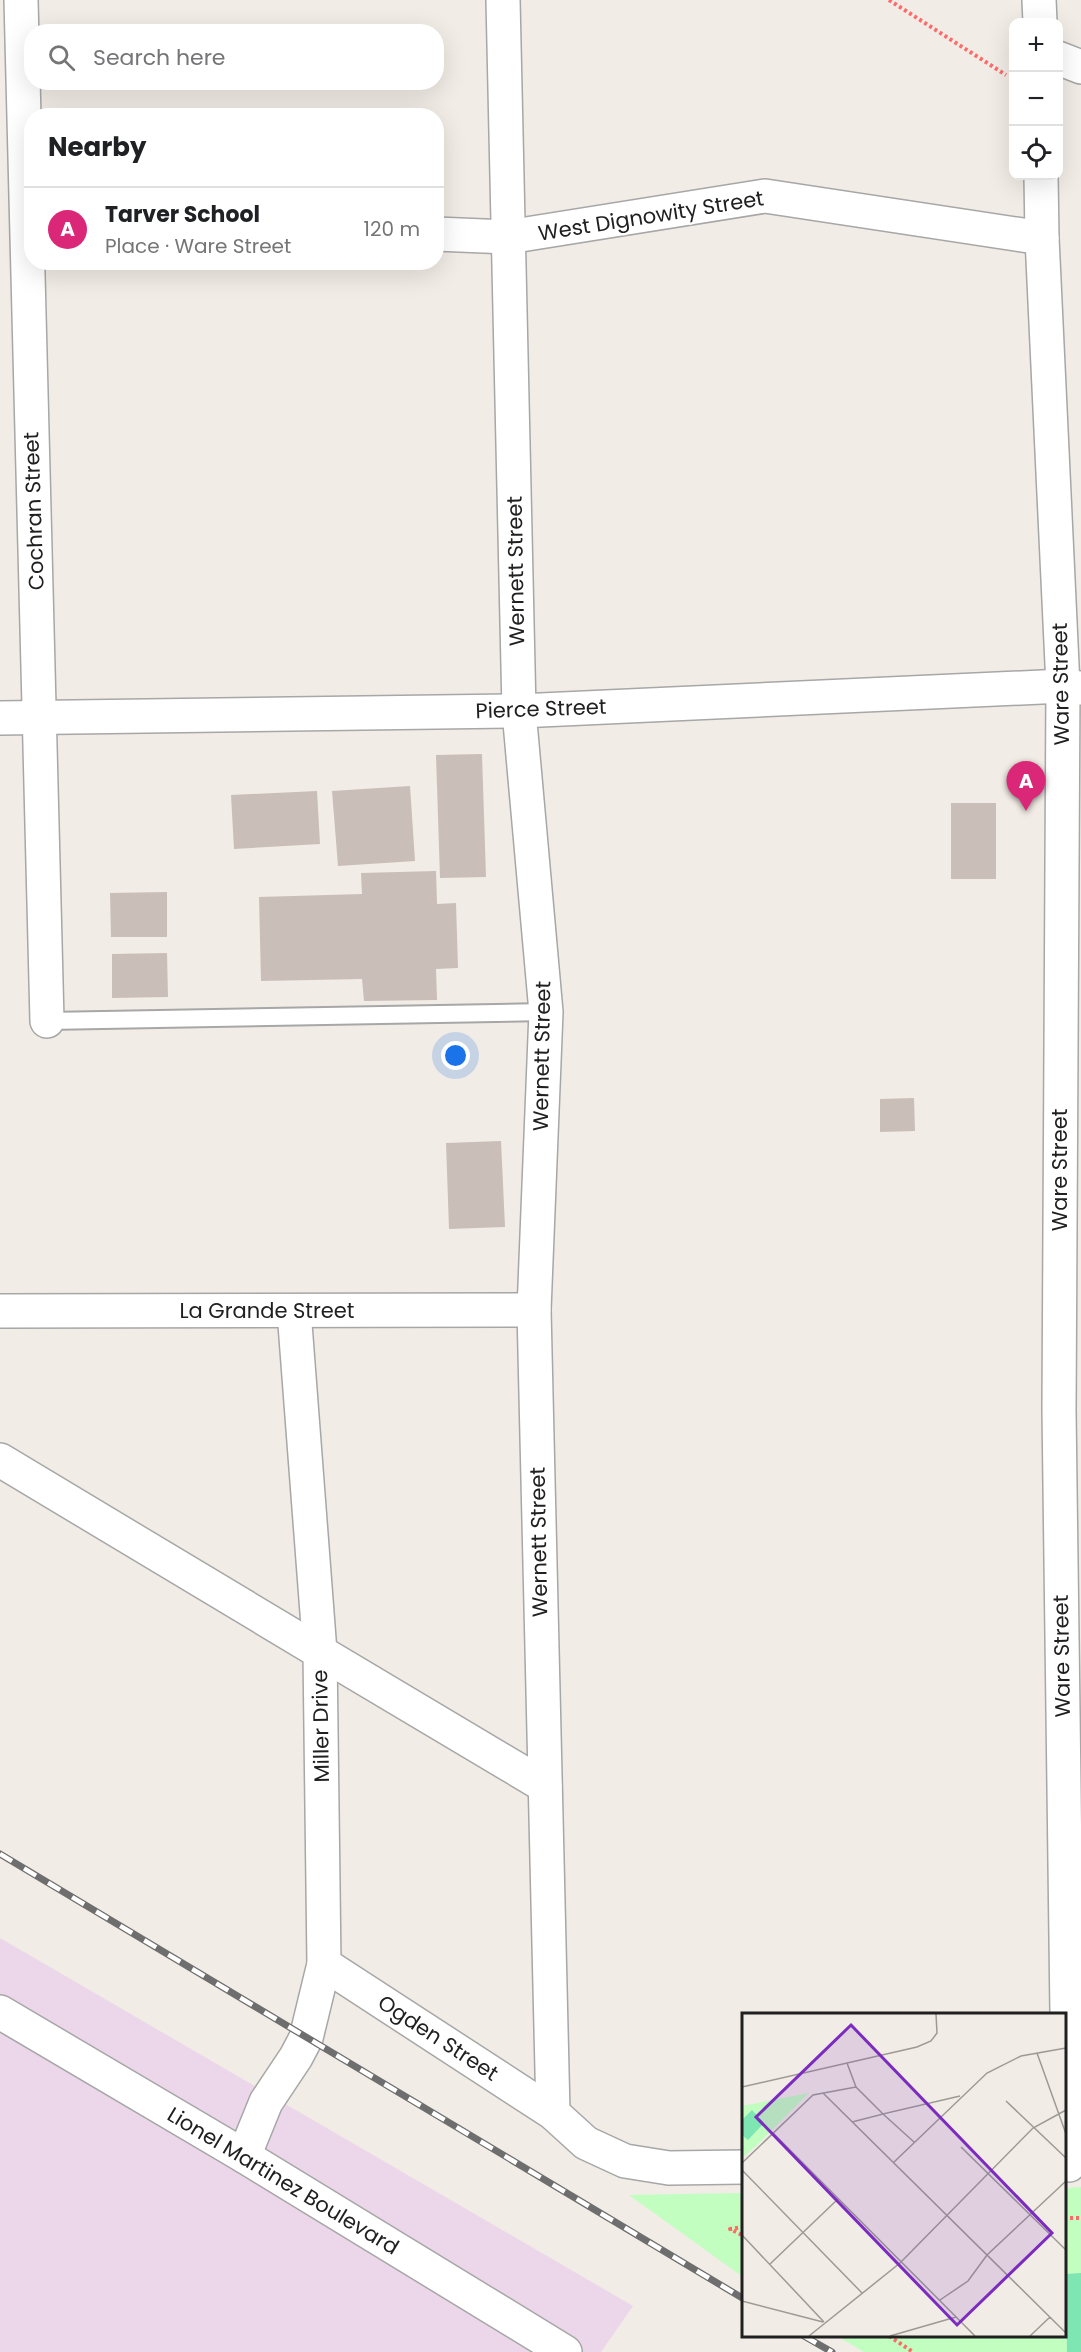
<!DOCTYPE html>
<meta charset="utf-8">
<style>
:root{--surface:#fff;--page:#f2f2f2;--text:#202124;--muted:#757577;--line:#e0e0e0;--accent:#db2777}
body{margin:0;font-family:Poppins,sans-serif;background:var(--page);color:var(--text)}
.controls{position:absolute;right:18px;top:18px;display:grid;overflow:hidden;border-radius:12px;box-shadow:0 6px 24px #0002}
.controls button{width:54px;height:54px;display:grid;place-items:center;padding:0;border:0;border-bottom:2px solid var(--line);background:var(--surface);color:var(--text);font:30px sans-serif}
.you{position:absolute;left:456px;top:1056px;width:21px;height:21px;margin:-15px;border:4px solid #fff;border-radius:50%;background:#1a73e8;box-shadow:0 0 0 9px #1a73e833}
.badge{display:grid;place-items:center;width:39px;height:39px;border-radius:50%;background:var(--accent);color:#fff;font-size:20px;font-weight:700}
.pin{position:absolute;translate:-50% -50px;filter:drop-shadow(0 2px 3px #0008)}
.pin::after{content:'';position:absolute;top:32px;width:21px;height:18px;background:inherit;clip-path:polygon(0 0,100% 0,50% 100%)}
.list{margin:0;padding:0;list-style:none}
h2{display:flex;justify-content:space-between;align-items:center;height:78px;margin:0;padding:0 24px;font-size:26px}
h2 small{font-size:20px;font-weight:400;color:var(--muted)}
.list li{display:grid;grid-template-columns:39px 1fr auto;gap:18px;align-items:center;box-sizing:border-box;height:84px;padding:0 24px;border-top:2px solid var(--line)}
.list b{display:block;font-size:22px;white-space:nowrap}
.list p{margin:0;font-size:20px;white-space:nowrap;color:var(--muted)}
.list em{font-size:20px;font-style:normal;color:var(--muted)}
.icon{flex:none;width:33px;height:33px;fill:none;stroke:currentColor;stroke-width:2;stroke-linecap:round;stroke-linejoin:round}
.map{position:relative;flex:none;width:1081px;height:2352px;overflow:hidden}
.search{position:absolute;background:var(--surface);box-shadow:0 6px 24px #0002;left:24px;top:24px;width:420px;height:66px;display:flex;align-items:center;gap:15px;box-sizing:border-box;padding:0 21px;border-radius:24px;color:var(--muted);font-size:22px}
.panel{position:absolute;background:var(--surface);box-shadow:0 6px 24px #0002;left:24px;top:108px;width:420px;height:162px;border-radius:24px}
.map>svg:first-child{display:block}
.industrial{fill:#ebd7e9}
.park{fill:#c1fec0}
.pitch{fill:#7de6b3}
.building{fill:#cabeb8}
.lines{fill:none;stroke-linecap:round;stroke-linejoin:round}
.service-casing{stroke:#a7a7a7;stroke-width:20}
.minor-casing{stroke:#a7a7a7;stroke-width:36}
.path{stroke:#ff6969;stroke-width:4;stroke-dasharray:3 3;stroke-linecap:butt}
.service{stroke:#fff;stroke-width:16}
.minor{stroke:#fff;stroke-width:33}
.rail-casing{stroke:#6e6e6e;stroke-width:7}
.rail{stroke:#fff;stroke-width:4.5;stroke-dasharray:14;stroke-linecap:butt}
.labels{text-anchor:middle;stroke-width:4.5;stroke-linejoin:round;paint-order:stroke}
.street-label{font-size:21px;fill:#202020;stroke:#fff}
.inset-road{fill:none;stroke:#9d9a96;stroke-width:1.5}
.view{fill:#7b2cbf;fill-opacity:0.15;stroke:#7b2cbf;stroke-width:3}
.inset-edge{fill:none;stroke:#202020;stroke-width:3}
</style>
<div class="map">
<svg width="1081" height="2352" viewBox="0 0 1081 2352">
<rect width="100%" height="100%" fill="#f1ece5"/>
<!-- industrial -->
<path class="industrial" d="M0,1938L633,2306L601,2352H0Z"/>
<!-- park -->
<g class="park">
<path d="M1081,2187V2352H864L837,2336H1064L1065,2188Z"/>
<path d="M743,2193V2277L629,2195Z"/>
</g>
<!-- pitch -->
<path class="pitch" d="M1081,2273V2352H1067L1066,2274Z"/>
<!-- building -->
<g class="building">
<path d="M482,754L486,877L440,878L436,755Z"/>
<path d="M410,786L415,861L338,866L332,791Z"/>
<path d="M317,791L320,844L234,849L231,795Z"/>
<rect x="951" y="803" width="45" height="76"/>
<path d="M436,871L437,904L456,903L458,968L436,969L437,1000L364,1001L362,979L261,981L259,897L362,894L361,873Z"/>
<path d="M167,892V937H111L110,893Z"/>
<path d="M167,953L168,997L112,998V954Z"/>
<path d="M914,1098L915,1131L880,1132V1099Z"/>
<path d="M501,1141L505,1227L449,1229L446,1143Z"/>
</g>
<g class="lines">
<!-- service casing -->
<g class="service-casing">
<path id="service" d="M47,1021L546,1012"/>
</g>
<!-- minor casing -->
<g class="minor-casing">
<g id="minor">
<path d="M21,0L47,1021"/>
<path d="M503,0L519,711L546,1012L534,1310L553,2113"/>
<path d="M1039,0L1040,22"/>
<path d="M1058,58L1081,67"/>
<path d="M1041,176L1042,238L1063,686L1059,1410L1069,2165"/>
<path d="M436,234L508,237L765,196L1042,238"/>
<path d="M0,718L519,711L1063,686L1081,688"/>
<path d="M0,1311L534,1310"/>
<path d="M294,1311L320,1652L545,1786"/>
<path d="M0,1460L320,1652L324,1964L306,2038L296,2057L266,2102L244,2156"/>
<path d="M324,1964L553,2113L586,2143L625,2161L669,2168L744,2167"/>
<path d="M0,2012L244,2156L565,2352"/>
</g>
</g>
<!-- path -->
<g class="path">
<path d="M889,0L1006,75"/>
<path d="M1064,2218H1081"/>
<path d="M744,2227L730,2229L744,2236"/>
<path d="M889,2336L913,2352"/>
</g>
<!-- service -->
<use href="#service" class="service"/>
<!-- minor -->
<use href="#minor" class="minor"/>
<!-- rail casing -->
<g class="rail-casing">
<g id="rail">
<path d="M0,1854L744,2299"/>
<path d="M804,2336L832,2352"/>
</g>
</g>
<!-- rail -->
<use href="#rail" class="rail"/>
</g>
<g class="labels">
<!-- street labels -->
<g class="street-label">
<text transform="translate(651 216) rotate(-9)" y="7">West Dignowity Street</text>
<text transform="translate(34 511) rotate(-92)" y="7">Cochran Street</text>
<text transform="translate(516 571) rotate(-91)" y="7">Wernett Street</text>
<text transform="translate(1061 684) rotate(-91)" y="7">Ware Street</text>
<text transform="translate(541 709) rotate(-2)" y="7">Pierce Street</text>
<text transform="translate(542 1056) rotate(-89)" y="7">Wernett Street</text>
<text transform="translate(1060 1170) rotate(-90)" y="7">Ware Street</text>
<text x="267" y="1318">La Grande Street</text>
<text transform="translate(539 1542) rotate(-91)" y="7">Wernett Street</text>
<text transform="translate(1062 1656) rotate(-91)" y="7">Ware Street</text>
<text transform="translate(321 1726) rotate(-91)" y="7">Miller Drive</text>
<text transform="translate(438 2038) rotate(33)" y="7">Ogden Street</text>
<text transform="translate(283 2181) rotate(31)" y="7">Lionel Martinez Boulevard</text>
</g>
</g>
<!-- overview -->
<g transform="translate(742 2013)">
<rect width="324" height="324" fill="#f1ece5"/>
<path d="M67,80L17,130L0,145V93Z" fill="#c1fec0"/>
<path d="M10,97L22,110L6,127L0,122V107Z" fill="#7de6b3"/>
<path class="inset-road" d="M295,40L324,121M105,50L114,74L141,101L218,83M0,74L175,34L189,28L195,20L194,1M81,80L324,320M264,88L324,145M110,109L141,101L172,129M31,120L233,323M219,134L324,237M0,150L71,82L114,74M151,150L245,60L279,43L324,35M0,157L120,280M0,222L82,309M28,251L96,186M198,287L226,268L245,242L324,168M0,288L81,309M67,323L158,250L291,115L324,97M148,323L214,304M288,323L308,304"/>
<path class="view" d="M109,12L310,220L215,312L14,104Z"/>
<rect width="324" height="324" class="inset-edge"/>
</g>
</svg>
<div class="controls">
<button>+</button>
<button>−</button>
<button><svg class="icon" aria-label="locate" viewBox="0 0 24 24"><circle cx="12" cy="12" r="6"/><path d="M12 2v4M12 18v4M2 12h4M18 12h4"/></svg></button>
</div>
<div class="you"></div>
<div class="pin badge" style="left:1026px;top:811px">A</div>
<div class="search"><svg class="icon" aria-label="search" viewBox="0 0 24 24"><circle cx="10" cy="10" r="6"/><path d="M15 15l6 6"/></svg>Search here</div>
<section class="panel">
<h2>Nearby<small></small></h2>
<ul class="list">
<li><span class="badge">A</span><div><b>Tarver School</b><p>Place · Ware Street</p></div><em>120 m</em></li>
</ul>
</section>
</div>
